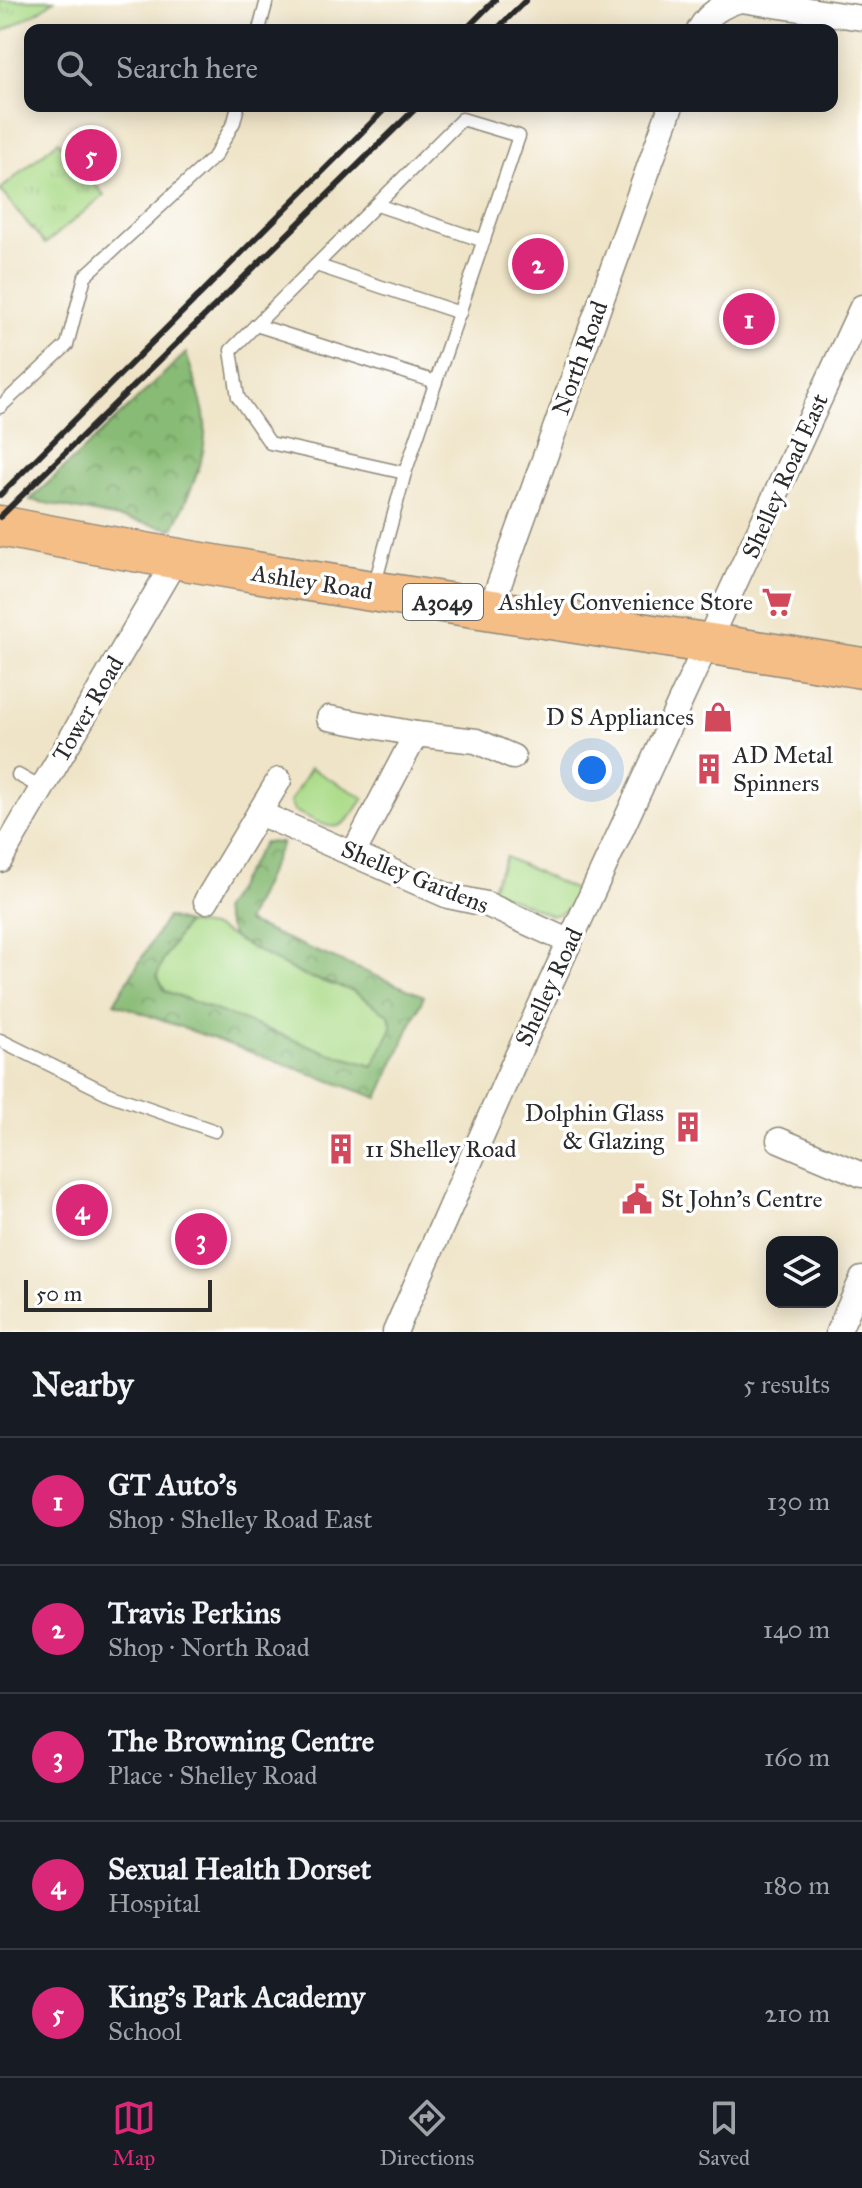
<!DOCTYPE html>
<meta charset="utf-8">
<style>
:root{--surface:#171b24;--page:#20242c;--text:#f1f3f6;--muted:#9ea1a6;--line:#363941;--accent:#db2777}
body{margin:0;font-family:"IM FELL Great Primer",serif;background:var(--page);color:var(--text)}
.controls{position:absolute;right:24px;bottom:24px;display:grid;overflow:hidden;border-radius:16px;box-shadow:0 4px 20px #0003}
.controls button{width:72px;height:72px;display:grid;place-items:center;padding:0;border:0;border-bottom:2px solid var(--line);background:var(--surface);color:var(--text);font:40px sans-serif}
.scale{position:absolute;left:24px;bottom:20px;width:188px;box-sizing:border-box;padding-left:8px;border:4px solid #2b2b2b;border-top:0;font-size:22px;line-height:28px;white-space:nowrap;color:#2b2b2b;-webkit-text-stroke:6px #fff;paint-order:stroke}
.you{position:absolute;left:592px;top:770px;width:28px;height:28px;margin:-20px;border:6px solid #fff;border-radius:50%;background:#1a73e8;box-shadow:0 0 0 12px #1a73e833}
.badge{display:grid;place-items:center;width:52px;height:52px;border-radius:50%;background:var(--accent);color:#fff;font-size:26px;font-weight:700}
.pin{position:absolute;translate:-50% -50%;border:4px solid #fff;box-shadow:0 2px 8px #0006}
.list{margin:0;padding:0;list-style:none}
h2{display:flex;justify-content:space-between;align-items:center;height:104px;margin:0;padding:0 32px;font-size:34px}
h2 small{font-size:26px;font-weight:400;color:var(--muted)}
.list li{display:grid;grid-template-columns:52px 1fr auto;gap:24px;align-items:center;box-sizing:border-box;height:128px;padding:0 32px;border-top:2px solid var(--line)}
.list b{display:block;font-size:30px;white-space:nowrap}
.list p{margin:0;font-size:26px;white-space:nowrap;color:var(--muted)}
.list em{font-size:26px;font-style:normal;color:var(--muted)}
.icon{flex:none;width:44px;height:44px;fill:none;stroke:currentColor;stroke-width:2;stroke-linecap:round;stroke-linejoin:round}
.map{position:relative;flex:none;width:862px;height:1332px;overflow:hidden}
.search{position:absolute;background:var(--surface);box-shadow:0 4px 20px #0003;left:24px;right:24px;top:24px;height:88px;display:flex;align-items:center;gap:20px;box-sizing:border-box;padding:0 28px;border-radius:16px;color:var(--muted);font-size:30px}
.sheet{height:744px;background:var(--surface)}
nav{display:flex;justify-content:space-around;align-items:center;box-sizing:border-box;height:112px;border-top:2px solid var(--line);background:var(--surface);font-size:22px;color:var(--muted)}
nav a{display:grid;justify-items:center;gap:4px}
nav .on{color:var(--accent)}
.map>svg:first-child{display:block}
.green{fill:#abdb88;stroke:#6b835a;stroke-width:2}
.forest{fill:url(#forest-crowns);stroke:#5a7350;stroke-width:2}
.park{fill:url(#park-tufts);stroke:#6b835a;stroke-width:2}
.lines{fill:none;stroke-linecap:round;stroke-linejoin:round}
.service-casing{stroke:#8d8879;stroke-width:15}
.minor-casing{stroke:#8d8879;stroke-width:27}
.primary-casing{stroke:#8d8879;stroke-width:43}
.service{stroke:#fff;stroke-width:12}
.minor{stroke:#fff;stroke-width:24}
.primary{stroke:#f6be87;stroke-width:40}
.rail{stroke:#2b2b2b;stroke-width:6}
.labels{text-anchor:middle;stroke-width:7;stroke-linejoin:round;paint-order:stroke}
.shield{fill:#fff;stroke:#6b6b6b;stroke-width:2}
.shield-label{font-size:22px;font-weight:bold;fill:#2b2b2b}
.street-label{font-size:24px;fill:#2b2b2b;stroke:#fff}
.poi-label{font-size:24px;fill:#2b2b2b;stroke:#fff;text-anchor:end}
</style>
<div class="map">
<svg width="862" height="1332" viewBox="0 0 862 1332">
<defs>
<pattern id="forest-crowns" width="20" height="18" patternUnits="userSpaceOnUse" patternTransform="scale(2)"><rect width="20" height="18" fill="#88bb74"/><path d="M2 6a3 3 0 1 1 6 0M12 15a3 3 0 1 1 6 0" fill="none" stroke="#6f985f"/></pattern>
<pattern id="park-tufts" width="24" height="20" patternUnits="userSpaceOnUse" patternTransform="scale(2)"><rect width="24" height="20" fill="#abdb88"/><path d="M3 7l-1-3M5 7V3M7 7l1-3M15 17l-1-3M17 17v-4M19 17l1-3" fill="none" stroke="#93bc76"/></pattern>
</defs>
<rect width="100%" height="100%" fill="#fff"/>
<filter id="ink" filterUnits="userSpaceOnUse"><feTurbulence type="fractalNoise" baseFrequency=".0125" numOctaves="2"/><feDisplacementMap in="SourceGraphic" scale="16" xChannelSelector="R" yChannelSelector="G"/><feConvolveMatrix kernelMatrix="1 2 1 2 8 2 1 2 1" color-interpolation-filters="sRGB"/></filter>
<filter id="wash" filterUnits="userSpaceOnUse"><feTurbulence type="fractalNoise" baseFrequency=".006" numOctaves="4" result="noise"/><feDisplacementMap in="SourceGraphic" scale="32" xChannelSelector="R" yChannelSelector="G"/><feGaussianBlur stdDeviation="1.8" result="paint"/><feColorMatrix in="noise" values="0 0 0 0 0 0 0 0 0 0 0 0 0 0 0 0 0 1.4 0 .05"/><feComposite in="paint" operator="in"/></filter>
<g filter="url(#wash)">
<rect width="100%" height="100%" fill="#efe4c7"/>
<!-- green -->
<g class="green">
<path d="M310,768L364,798C337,840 334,828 294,811L290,802Z"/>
<path d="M506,857L577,891C571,904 567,915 550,915L491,889Z"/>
<path d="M186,923L216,928L302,975L353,991L389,1015L392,1028L373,1066L329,1053L165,991L157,976L164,958Z"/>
</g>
<!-- forest -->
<g class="forest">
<path d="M186,353C192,373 200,393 204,414C211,454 189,493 173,529L30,500Z"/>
<path d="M264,842L282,843L246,922L424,996L378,1098L114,1003L167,917L186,923L164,958L157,976L165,991L329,1053L373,1066L392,1028L389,1015L353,991L302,975L233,938L222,911Z"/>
</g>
<!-- park -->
<g class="park">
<path d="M0,0H54L41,10L0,33Z"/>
<path d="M58,141L104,195L45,244L0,190Z"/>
</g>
</g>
<g filter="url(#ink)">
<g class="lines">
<!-- service casing -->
<g class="service-casing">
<g id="service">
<path d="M259,30L267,0"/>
<path d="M377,205L484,241"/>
<path d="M316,265L460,313"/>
<path d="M256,325L436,382"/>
<path d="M0,407L67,345L85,276L215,156L234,122L238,106"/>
<path d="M374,587L405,473L519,136L462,119L231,350L238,397L270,443L405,473"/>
<path d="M18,775L41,788"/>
<path d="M0,1040L111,1095L215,1131"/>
</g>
</g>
<!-- minor casing -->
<g class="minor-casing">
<g id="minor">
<path d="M741,0L862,18"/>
<path d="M699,30C709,13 721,6 740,0"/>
<path d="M490,610L671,106"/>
<path d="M329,718L416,734"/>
<path d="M259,813L279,780"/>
<path d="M353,854L416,734L476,741L513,757"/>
<path d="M0,860L176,559"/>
<path d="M206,901L259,813L448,896L486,904L570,942"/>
<path d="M779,1140L862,1175"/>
<path d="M395,1332L512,1067L862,307"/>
<path d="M838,1332L862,1279"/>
</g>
</g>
<!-- primary casing -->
<g class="primary-casing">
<path id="primary" d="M0,526C286,582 575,621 862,668"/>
</g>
<!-- service -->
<use href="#service" class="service"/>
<!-- minor -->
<use href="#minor" class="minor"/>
<!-- primary -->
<use href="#primary" class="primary"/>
<!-- rail -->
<g class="rail">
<path d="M465,30L495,0"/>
<path d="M496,30L526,0"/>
<path d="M0,495L388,106"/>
<path d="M0,517L418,106"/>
</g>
</g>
</g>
<!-- icons -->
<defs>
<g id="supermarket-bare" transform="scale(2.4)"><path d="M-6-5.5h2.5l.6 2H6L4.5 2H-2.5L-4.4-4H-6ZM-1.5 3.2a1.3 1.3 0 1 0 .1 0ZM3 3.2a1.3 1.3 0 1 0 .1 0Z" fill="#d1495b" stroke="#fff" stroke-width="2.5" paint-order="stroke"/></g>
<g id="shop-bare" transform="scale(2.4)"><path d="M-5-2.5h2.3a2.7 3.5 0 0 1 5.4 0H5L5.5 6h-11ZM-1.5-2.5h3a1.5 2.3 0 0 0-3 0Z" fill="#d1495b" stroke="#fff" stroke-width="2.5" paint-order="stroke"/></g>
<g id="building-bare" transform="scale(2.4)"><path d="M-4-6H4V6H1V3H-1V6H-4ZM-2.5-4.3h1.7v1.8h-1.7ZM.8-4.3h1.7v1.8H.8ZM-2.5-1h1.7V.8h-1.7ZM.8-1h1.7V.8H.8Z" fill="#d1495b" stroke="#fff" stroke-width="2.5" paint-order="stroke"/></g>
<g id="civic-bare" transform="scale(2.4)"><path d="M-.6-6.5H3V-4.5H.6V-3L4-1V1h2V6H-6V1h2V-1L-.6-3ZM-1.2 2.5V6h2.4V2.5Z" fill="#d1495b" stroke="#fff" stroke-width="2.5" paint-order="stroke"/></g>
</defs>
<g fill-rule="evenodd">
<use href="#supermarket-bare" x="777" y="602"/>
<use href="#shop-bare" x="718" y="717"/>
<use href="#building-bare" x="709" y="769"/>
<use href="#building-bare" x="688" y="1127"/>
<use href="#building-bare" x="341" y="1149"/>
<use href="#civic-bare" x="637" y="1199"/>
</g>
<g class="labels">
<!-- shield labels -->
<rect class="shield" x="403" y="584" width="80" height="36" rx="6"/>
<g class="shield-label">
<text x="443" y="610">A3049</text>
</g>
<!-- street labels -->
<g class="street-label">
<text transform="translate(580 358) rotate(-70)" y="8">North Road</text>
<text transform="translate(785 476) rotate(-66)" y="8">Shelley Road East</text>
<text transform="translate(312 582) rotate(9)" y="8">Ashley Road</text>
<text transform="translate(88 709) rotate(-60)" y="8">Tower Road</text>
<text transform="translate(415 877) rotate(22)" y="8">Shelley Gardens</text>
<text transform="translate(549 987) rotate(-65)" y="8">Shelley Road</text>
</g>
<!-- poi labels -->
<g class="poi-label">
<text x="753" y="610">Ashley Convenience Store</text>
<text x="694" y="725">D S Appliances</text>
<text x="733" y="763" text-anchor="start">AD Metal<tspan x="733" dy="28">Spinners</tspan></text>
<text x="664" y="1121">Dolphin Glass<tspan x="664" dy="28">&amp; Glazing</tspan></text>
<text x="365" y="1157" text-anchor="start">11 Shelley Road</text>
<text x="661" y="1207" text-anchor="start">St John's Centre</text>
</g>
</g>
</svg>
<div class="controls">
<button><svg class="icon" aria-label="layers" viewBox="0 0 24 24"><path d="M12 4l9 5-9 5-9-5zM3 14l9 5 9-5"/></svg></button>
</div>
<div class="scale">50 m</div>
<div class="you"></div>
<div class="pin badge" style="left:749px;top:319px">1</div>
<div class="pin badge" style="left:538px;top:264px">2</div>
<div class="pin badge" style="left:201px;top:1239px">3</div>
<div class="pin badge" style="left:82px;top:1210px">4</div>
<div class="pin badge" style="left:91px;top:155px">5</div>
<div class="search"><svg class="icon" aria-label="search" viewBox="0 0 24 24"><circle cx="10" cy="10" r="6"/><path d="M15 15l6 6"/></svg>Search here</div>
</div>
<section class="sheet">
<h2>Nearby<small>5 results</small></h2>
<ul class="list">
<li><span class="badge">1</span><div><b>GT Auto's</b><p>Shop · Shelley Road East</p></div><em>130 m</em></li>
<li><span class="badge">2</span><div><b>Travis Perkins</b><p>Shop · North Road</p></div><em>140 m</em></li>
<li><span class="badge">3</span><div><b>The Browning Centre</b><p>Place · Shelley Road</p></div><em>160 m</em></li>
<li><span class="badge">4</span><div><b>Sexual Health Dorset</b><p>Hospital</p></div><em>180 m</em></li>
<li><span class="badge">5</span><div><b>King's Park Academy</b><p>School</p></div><em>210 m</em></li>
</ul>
</section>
<nav>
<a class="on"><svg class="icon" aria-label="map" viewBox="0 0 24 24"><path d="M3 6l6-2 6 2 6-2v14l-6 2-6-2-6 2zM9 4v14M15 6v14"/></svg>Map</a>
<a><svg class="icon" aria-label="directions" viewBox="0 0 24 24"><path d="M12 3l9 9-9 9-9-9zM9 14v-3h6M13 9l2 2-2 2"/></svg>Directions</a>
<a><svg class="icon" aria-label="saved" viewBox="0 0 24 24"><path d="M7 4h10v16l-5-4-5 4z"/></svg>Saved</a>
</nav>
